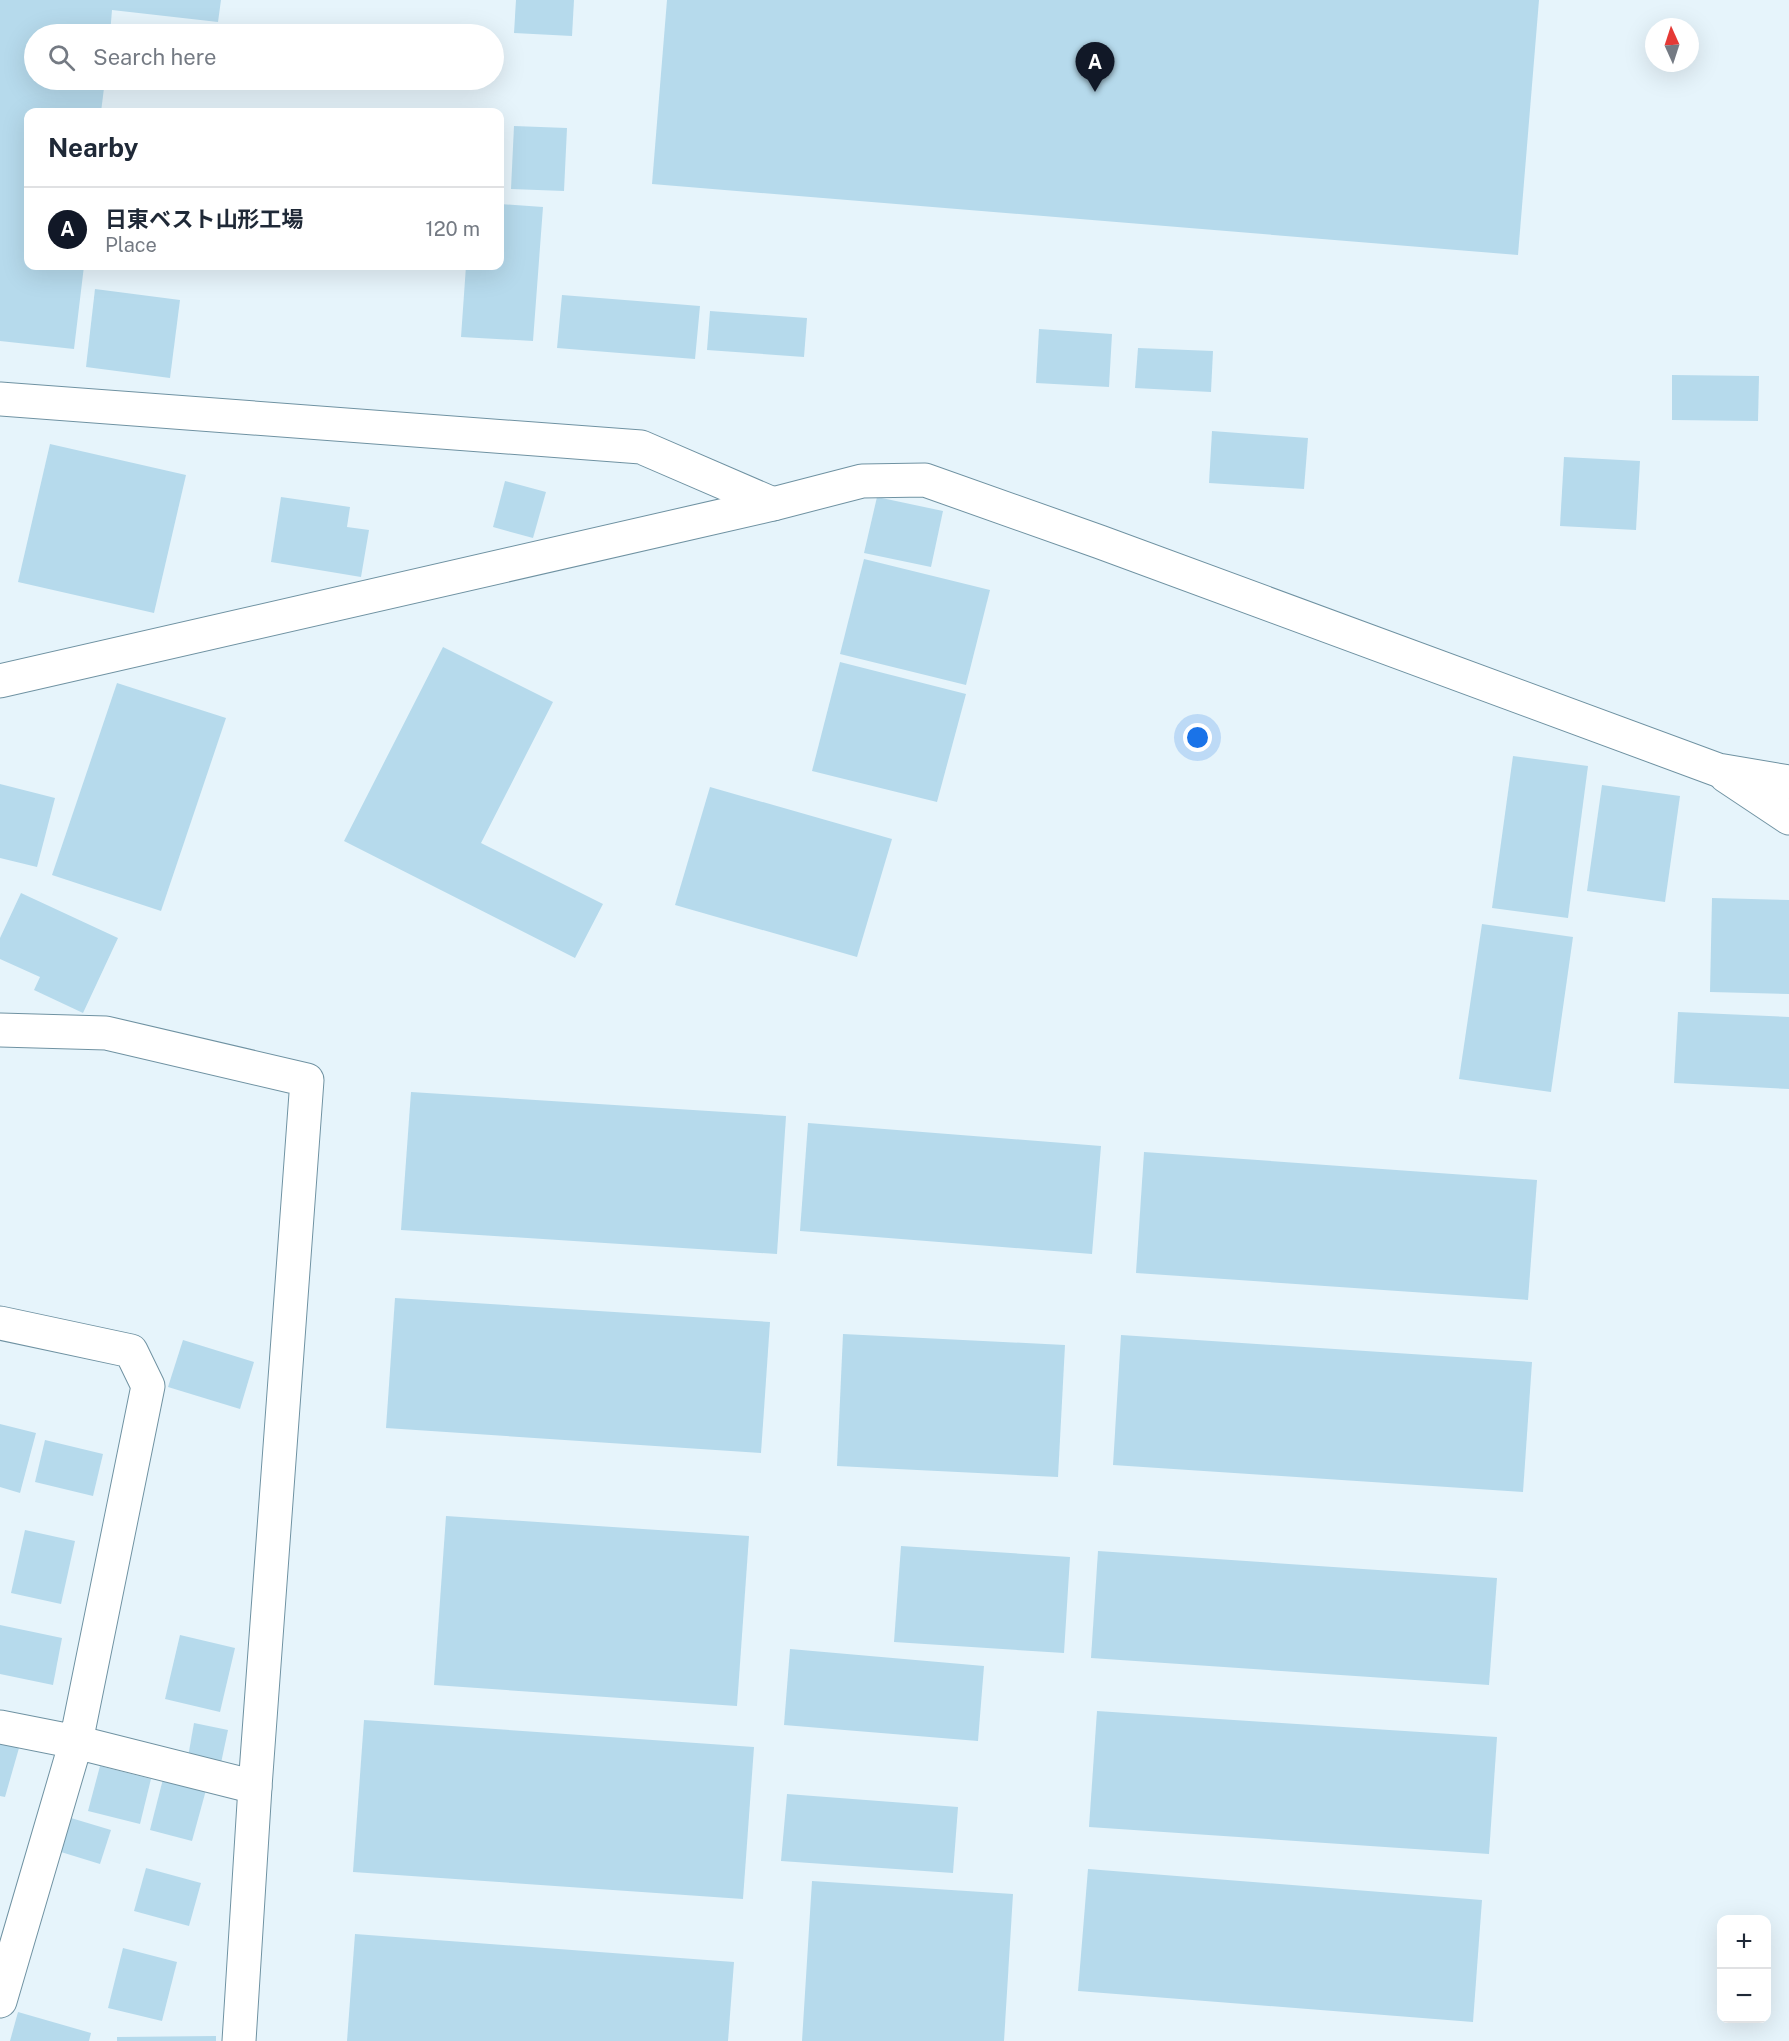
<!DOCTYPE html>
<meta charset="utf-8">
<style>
:root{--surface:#fff;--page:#f2f2f3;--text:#1f2937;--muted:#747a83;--line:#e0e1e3;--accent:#111827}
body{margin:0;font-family:"Public Sans","Noto Sans JP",sans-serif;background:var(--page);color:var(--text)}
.controls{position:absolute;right:18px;bottom:18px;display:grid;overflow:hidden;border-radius:12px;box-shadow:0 6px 24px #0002}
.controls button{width:54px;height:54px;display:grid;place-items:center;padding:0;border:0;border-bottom:2px solid var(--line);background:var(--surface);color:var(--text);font:30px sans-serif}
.compass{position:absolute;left:1645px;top:18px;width:54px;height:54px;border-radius:50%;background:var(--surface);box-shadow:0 6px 24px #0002;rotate:357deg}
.you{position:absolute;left:1198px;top:738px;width:21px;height:21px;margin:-15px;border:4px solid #fff;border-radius:50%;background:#1a73e8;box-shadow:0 0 0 9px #1a73e833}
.badge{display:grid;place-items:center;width:39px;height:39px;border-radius:50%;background:var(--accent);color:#fff;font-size:20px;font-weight:700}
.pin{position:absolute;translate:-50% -50px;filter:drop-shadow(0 2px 3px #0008)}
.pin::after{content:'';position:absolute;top:32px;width:21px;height:18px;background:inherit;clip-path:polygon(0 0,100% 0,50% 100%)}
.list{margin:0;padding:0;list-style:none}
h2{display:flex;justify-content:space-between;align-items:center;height:78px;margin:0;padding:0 24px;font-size:26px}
h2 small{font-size:20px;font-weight:400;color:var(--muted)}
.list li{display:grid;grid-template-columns:39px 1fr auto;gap:18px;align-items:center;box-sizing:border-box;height:84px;padding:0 24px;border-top:2px solid var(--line)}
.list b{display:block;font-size:22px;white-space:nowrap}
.list p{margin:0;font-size:20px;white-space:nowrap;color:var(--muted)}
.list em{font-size:20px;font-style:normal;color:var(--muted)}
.icon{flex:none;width:33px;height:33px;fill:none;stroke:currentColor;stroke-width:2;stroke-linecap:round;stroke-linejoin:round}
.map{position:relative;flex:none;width:1789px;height:2041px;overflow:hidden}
.search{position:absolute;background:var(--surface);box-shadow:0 6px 24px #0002;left:24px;top:24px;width:480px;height:66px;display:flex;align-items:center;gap:15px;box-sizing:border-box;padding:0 21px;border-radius:33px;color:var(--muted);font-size:22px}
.panel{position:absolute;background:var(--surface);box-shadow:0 6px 24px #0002;left:24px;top:108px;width:480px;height:162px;border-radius:12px}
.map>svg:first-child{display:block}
.building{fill:#b6daec}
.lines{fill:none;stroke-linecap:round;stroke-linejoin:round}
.minor-casing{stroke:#6f92a2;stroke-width:35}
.minor{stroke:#fff;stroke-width:33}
</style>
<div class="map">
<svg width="1789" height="2041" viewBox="0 0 1789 2041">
<rect width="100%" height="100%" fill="#e6f4fb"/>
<!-- building -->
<g class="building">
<path d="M0,0H221L218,22L112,10L110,34H34V80H105L101,112H28V266H84L74,349L0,341Z"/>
<path d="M516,0H574L572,36L514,33Z"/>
<path d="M667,0H1539L1518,255L652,184Z"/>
<path d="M514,126L567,128L564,191L511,189Z"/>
<path d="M500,204L543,207L533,341L461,337L466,266H500Z"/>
<path d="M95,289L180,300L170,378L86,367Z"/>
<path d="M562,295L700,306L695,359L557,348Z"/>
<path d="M710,311L807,318L804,357L707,350Z"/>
<path d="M1039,329L1112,334L1109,387L1036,383Z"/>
<path d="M1138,348L1213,351L1211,392L1135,388Z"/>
<path d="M1672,375L1759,376L1758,421L1672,420Z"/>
<path d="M1212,431L1308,438L1304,489L1209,483Z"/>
<path d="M50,444L186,475L154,613L18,582Z"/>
<path d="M1564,457L1640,461L1636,530L1560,526Z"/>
<path d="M505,481L546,492L533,538L493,527Z"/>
<path d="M281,497L350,507L347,527L369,530L361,577L271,562Z"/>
<path d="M877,497L943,511L931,567L864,553Z"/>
<path d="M864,559L990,590L966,685L840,654Z"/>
<path d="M443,647L553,702L481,843L603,904L575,958L344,841Z"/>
<path d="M840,662L966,694L937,802L812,771Z"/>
<path d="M117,683L226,718L161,911L52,875Z"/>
<path d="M1513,756L1588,766L1568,918L1492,908Z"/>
<path d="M0,784L55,798L37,867L0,858Z"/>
<path d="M1602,785L1680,796L1665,902L1587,891Z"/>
<path d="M710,787L892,839L857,957L675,905Z"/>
<path d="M21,893L118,938L83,1013L34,990L40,977L0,959V938Z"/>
<path d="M1712,898L1789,900V994L1710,992Z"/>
<path d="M1482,924L1573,937L1551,1092L1459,1079Z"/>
<path d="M1678,1012L1789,1017V1089L1674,1083Z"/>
<path d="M411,1092L786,1116L777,1254L401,1230Z"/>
<path d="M808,1123L1101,1146L1092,1254L800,1231Z"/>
<path d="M1144,1152L1537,1180L1528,1300L1136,1273Z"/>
<path d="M395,1298L770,1322L761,1453L386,1428Z"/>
<path d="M843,1334L1065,1345L1058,1477L837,1466Z"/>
<path d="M1121,1335L1532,1362L1523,1492L1113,1465Z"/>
<path d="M183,1340L254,1362L240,1409L168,1387Z"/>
<path d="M0,1424L36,1433L20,1493L0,1487Z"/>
<path d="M45,1440L103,1454L93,1496L35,1482Z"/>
<path d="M446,1516L749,1536L737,1706L434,1685Z"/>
<path d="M25,1530L75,1541L61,1604L11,1593Z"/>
<path d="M901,1546L1070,1557L1064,1653L894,1642Z"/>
<path d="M1098,1551L1497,1578L1489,1685L1091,1658Z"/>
<path d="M0,1625L62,1638L53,1685L0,1674Z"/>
<path d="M180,1635L235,1648L220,1712L165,1699Z"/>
<path d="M790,1649L984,1666L978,1741L784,1725Z"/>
<path d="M1097,1711L1497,1737L1489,1854L1089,1827Z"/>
<path d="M364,1720L754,1747L743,1899L353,1872Z"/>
<path d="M194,1723L228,1730L221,1763L188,1757Z"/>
<path d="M0,1743L19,1748L5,1797L0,1796Z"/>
<path d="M100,1766L151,1779L140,1824L88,1811Z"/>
<path d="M163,1779L206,1790L192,1841L150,1830Z"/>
<path d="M787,1794L958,1807L953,1873L781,1861Z"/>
<path d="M71,1818L111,1830L100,1864L61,1852Z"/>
<path d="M146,1868L201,1883L189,1926L134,1911Z"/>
<path d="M1088,1869L1482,1900L1473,2022L1078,1991Z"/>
<path d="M812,1881L1013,1894L1004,2041H802Z"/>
<path d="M355,1934L734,1962L728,2041H347Z"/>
<path d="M123,1948L177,1962L162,2021L108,2008Z"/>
<path d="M18,2012L91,2033L89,2041H10Z"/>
<path d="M216,2036V2041H117V2037Z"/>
</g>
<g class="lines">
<!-- minor casing -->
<g class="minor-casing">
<g id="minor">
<path d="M0,399L641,447L773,504"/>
<path d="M0,681L773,504L862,481L925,480L1100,542L1718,770L1789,782"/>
<path d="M1726,776L1789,818"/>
<path d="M0,1030L106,1033L307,1080L255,1787L239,2041"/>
<path d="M0,1323L131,1351L148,1386L76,1742L0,1727"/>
<path d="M0,2001L76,1742L255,1787"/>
</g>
</g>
<!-- minor -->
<use href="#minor" class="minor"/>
</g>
</svg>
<div class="controls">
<button>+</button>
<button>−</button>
</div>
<svg class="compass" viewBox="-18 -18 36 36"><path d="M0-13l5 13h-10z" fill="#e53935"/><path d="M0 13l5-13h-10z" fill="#747a83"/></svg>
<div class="you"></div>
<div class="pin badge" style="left:1095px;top:92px">A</div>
<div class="search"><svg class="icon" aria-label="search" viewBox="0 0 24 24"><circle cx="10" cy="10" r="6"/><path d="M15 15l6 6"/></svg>Search here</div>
<section class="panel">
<h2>Nearby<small></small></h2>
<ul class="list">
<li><span class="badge">A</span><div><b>日東ベスト山形工場</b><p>Place</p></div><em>120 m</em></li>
</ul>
</section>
</div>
